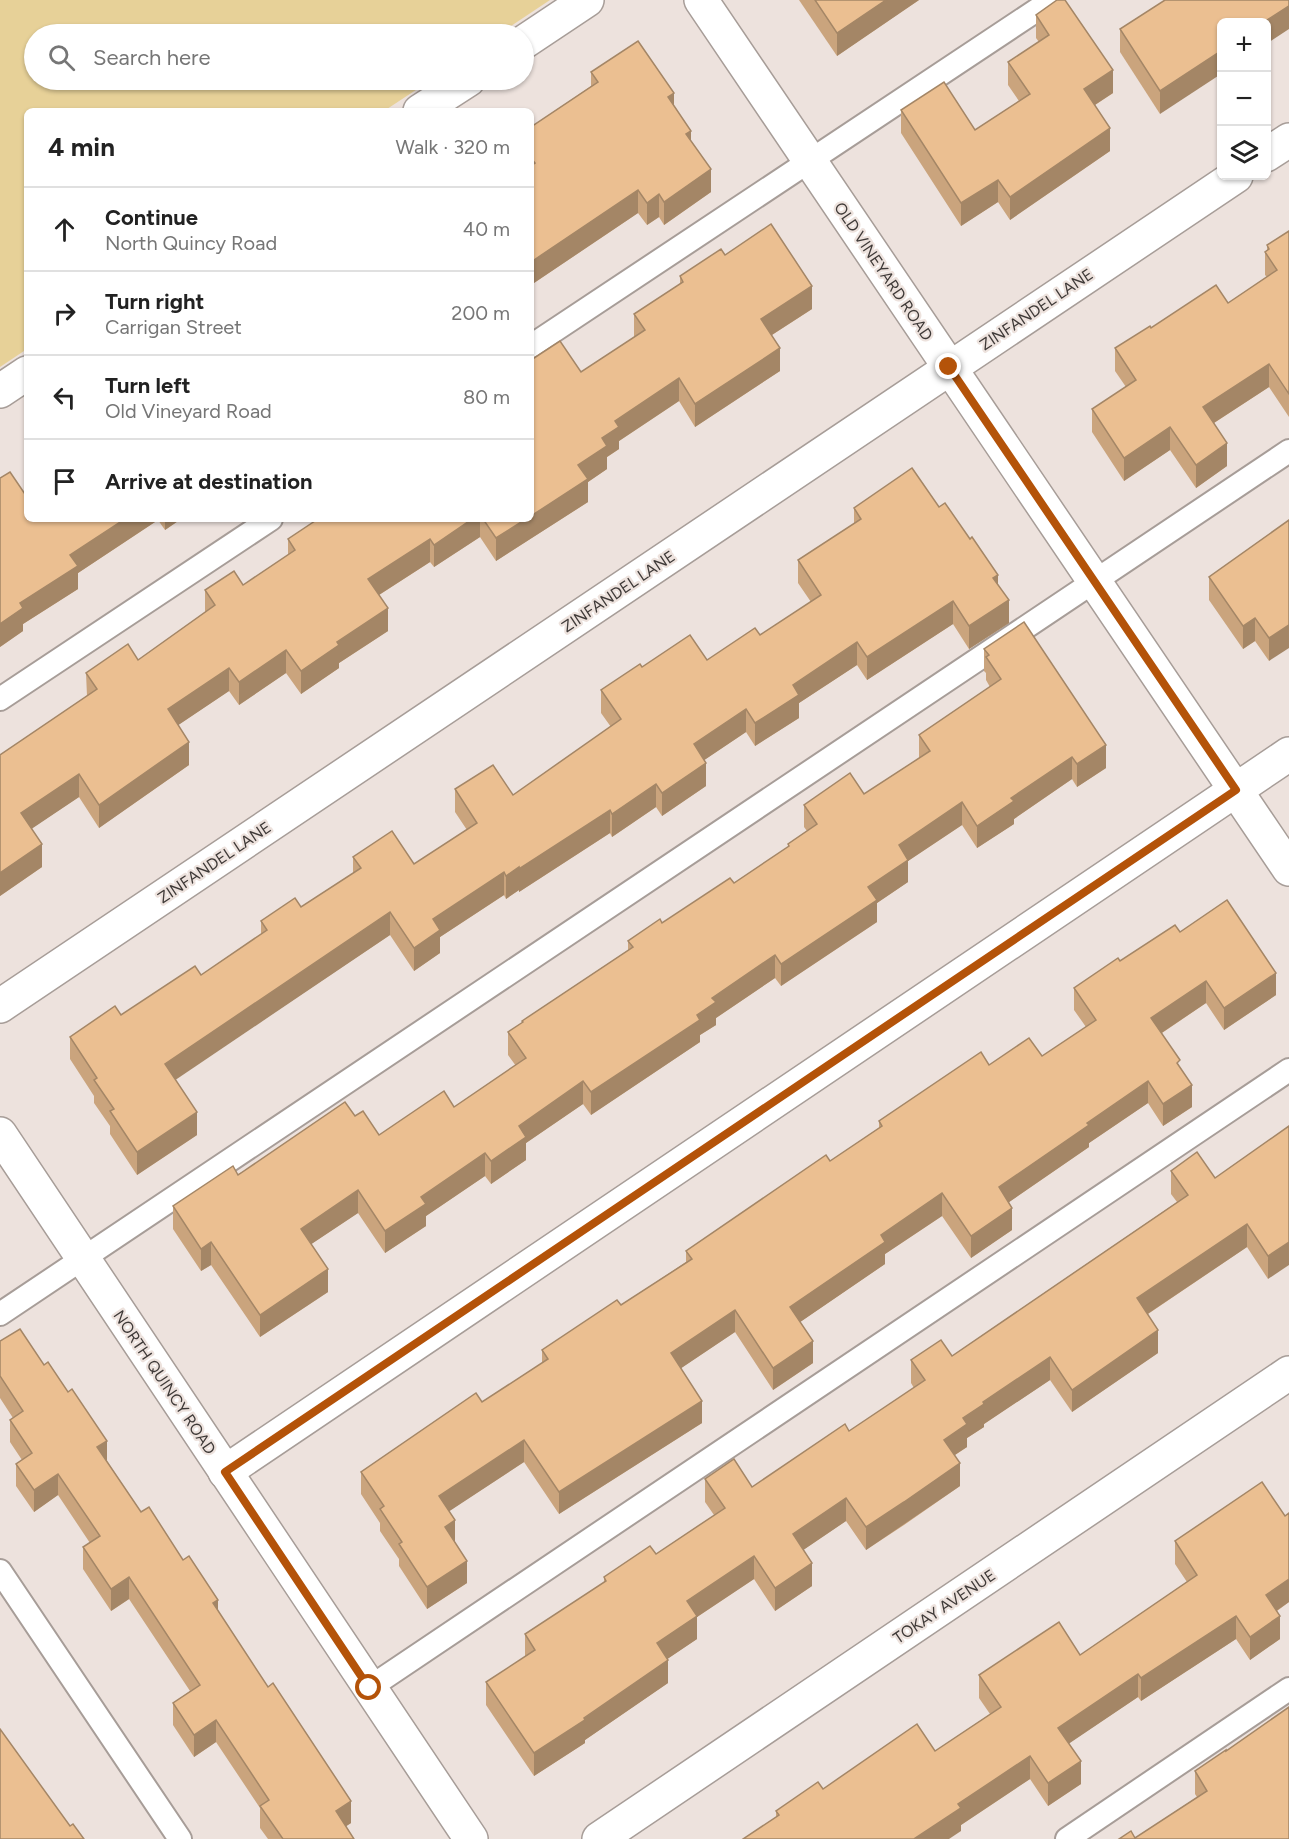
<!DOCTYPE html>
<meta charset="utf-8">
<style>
:root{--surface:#fff;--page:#f2f2f2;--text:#222;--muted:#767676;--line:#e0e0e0}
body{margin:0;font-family:Figtree,sans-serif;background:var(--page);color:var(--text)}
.controls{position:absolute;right:18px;top:18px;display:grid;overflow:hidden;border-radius:9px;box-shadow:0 2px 4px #0004}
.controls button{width:54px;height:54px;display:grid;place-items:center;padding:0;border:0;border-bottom:2px solid var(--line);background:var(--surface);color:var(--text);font:30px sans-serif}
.stop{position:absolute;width:18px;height:18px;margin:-14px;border:4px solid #b45309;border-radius:50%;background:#fff}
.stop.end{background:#b45309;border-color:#fff;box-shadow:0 2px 6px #0008}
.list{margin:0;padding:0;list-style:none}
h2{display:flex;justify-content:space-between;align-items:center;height:78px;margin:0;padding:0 24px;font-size:26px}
h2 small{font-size:20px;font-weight:400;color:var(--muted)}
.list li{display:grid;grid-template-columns:39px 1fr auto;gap:18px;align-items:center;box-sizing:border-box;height:84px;padding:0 24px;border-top:2px solid var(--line)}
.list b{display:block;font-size:22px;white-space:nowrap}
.list p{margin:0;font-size:20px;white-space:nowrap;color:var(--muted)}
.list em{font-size:20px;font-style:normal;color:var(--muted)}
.icon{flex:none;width:33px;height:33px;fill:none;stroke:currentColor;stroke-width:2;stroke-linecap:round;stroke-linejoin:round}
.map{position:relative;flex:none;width:1289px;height:1839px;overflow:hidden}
.search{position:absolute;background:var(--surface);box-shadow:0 2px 4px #0004;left:24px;top:24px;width:510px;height:66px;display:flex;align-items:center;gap:15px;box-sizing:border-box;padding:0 21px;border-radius:33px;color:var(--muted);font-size:22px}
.panel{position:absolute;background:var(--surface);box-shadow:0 2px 4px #0004;left:24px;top:108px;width:510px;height:414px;border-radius:9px}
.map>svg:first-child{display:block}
.grass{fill:#e7d198}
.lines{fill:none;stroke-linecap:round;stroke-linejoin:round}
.lane-casing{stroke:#a79d98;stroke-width:26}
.street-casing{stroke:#a79d98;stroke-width:36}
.secondary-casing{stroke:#a79d98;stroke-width:36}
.lane{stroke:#fff;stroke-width:22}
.street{stroke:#fff;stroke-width:33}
.secondary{stroke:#fff;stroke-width:33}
.wall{fill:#caa47d}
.shaded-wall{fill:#a48666}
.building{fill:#ebbf91;stroke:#a48666;stroke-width:1.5}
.route{stroke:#b45309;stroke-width:8}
.labels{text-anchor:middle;stroke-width:4.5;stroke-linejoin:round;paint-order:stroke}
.street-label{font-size:16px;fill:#3f3a38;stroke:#ede2dd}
</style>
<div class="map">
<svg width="1289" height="1839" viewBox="0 0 1289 1839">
<rect width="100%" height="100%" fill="#ede2dd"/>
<!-- grass -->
<path class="grass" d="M0,0H550L499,34H34V80H431L384,111H27V349L0,367Z"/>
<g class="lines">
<!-- lane casing -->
<g class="lane-casing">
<g id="lane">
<path d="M531,346L1052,0"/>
<path d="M0,699L271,519"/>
<path d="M0,1314L1289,451"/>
<path d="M0,1571L180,1839"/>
<path d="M369,1688L1289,1070"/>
<path d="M1067,1839L1289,1689"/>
</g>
</g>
<!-- street casing -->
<g class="street-casing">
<g id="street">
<path d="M701,0L1289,869"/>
<path d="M524,42L587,0"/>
<path d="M420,111L468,80"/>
<path d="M1266,155L1289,140"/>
<path d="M0,391L27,373"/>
<path d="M0,1006L1236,176"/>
<path d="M225,1472L1289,754"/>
<path d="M599,1839L1289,1373"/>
</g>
</g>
<!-- secondary casing -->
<g class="secondary-casing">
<path id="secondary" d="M0,1134L471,1839"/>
</g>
<!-- lane -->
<use href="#lane" class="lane"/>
<!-- street -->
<use href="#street" class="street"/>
<!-- secondary -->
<use href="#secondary" class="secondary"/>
</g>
<!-- wall -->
<g class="wall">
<path d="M799,0H919L837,56Z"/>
<path d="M1165,0L1160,114L1120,52V29Z"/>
<path d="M1036,15L1113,93L1095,105L1110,151L1010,220L998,202L961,226L901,133V110L975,130L1019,101L1008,85V62L1039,42L1036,38Z"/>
<path d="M591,72L674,106L691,141L711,192L664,225L659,217L647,225L638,213L531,285V127L591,86Z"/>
<path d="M1289,231V417L1269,387L1214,423L1227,466L1196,488L1170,450L1124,481L1092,432V409L1126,387L1115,371V348L1151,328L1228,303L1267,277L1265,275V252L1267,251V245Z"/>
<path d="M725,255L812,309L772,335L780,371L695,427L679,401L619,441V449L607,457V469L588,482V502L496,561L480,537L434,567L430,562L379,595L388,631L339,663V668L301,694L286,673L239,705L229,691L178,725L189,765L99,828L79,797L32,828L42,867L0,896V755L87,696L86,673L138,660L205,613V590L243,585L288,555V539L318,519H531L581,372L634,337V314L680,284V276Z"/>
<path d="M939,507L998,584L1009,623L969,649L953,624L867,680L857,665L799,703V718L755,746L746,732L704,760L706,786L662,816L656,807L612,837L610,833L519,892V890L506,899L504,895L440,937V953L414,971L390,935L175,1079L197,1135L137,1175L110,1134V1126L94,1103V1096L70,1059V1037L121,1015L201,975L261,934V921L301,907L353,873V857L414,864L467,830L455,812V789L513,795L611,727L601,713V690L642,667L707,660L760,635L811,602L798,583V560L854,524V508Z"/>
<path d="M27,519H181L165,530L158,520L78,573V589L23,624V631L0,647Z"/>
<path d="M1289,520L1269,661L1255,641L1243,649L1209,600V577Z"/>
<path d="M984,649L1106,768L1077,787L1072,779L1014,819V824L977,848L962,825L908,861V882L877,903V922L781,986L775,978L716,1018V1025L700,1035V1042L591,1115L583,1104L526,1143V1160L491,1184L485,1176L426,1216V1226L385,1253L358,1213L311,1244L328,1292L260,1337L211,1265L201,1271L173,1229V1206L355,1116L379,1135L454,1107L516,1066L508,1055V1032L522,1023V1021L628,950V941L662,923L734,883L788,847V844L807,831L804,827V805L864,794L919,758V735L990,687L986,680V673L984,671Z"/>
<path d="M1180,932L1276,995L1224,1030L1206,1003L1162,1033L1180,1068L1192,1107L1163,1126L1148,1103L1089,1143V1147L1009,1202L1012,1230L971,1258L942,1216L885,1254V1264L800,1322L813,1363L773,1390L735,1332L681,1368L702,1423L559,1514L524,1462L449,1511L455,1542L467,1583L427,1609L399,1566V1559L380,1531V1523L361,1494V1472L482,1402L542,1363V1350L621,1305L686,1262V1251L830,1161L879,1128V1121L989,1065L1042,1056L1086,1027L1074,1010V988L1120,961Z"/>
<path d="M1289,1126L1268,1279L1247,1247L1148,1314L1158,1353L1072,1412L1050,1380L984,1424V1427L967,1438V1447L955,1455L960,1486L904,1525L866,1550L846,1521L803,1550L812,1586L775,1611L754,1579L697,1617V1639L667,1659L668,1683L585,1740V1743L534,1776L486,1705V1682L525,1657V1634L604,1583V1577L656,1554L714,1515L705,1502V1479L752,1487L849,1431L914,1388L911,1383V1360L952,1356L1177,1202L1171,1194V1171L1215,1178Z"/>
<path d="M0,1341L107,1461L141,1512L218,1611L351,1823L346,1826L354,1839H268L260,1828V1808L216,1742L194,1757L173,1725V1703L190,1691L129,1599L111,1611L83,1569V1547L90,1543L58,1495L34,1512L16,1486V1464L22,1460L10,1442V1420L13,1418L0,1398Z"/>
<path d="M1175,1541L1289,1602L1277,1611L1280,1639L1250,1660L1236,1639L1141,1701L1138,1697L1069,1743L1081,1784L1048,1806L1030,1779L961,1825V1831L776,1816V1811L823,1789L935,1751L990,1714L979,1698V1675L1080,1655L1187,1582L1175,1564Z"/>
<path d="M1226,1751L1289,1839L1135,1838L1197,1797L1195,1794V1771Z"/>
</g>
<!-- shaded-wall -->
<g class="shaded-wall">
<path d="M886,0H919L837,56V33Z"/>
<path d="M1289,6V29L1266,44V22H1264Z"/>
<path d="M1221,51V74L1160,114V91Z"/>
<path d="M1113,70V93L1084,112V89Z"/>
<path d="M674,93V116L668,97Z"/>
<path d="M1110,128V151L1010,220V197Z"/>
<path d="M691,131V154L686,134Z"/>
<path d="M711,169V192L664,225V202Z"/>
<path d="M998,180V202L961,226V203Z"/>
<path d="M638,190V213L531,285V262Z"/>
<path d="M659,194V217L647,225V203Z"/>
<path d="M812,286V309L761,342V319Z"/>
<path d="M780,348V371L695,427V404Z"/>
<path d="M1269,364V387L1203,430V407Z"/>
<path d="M679,378V401L619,441V449L607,457V469L588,482V502L496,561V538L526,519H531V516L578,465L602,438L615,421Z"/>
<path d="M1170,427V450L1124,481V458Z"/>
<path d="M1227,443V466L1196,488V465Z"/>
<path d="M125,519H158V520L78,573V589L23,624V631L0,647V624L20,603L70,555Z"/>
<path d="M165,519H181L165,530Z"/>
<path d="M472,519H480V537L434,567V545Z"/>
<path d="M430,539V562L368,602V579Z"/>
<path d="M998,575V598L993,578Z"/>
<path d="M1009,600V623L969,649V626Z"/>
<path d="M953,601V624L867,680V657Z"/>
<path d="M388,608V631L339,663V668L301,694V671L337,642Z"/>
<path d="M1255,618V641L1243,649V626Z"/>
<path d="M1289,625V648L1269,661V638Z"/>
<path d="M857,642V665L799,703V718L755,746V723L793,685Z"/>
<path d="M286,650V673L239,705V682Z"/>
<path d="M229,668V691L168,732V709Z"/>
<path d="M746,709V732L694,767V744Z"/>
<path d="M189,742V765L99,828V805Z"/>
<path d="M1106,745V768L1077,787V764Z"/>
<path d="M1072,757V779L1014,819V824L977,848V826L1011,798Z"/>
<path d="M706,763V786L662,816V793Z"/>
<path d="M79,774V797L21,836V813Z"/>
<path d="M656,784V807L612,837V814Z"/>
<path d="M962,802V825L908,861V882L877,903V922L781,986V964L868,887L899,845Z"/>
<path d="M610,810V833L519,892V869Z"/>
<path d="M42,844V867L0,896V873Z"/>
<path d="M519,867V890L506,899V876Z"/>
<path d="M504,872V895L440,937V953L414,971V948L433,919Z"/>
<path d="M390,912V935L165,1087V1064Z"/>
<path d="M775,955V978L716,1018V1025L700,1035V1042L591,1115V1092L697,1015L712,998Z"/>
<path d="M1276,973V995L1224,1030V1008Z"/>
<path d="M1206,981V1003L1151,1040V1018Z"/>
<path d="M583,1081V1104L526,1143V1160L491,1184V1161L519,1126Z"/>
<path d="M1148,1081V1103L1089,1143V1147L999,1209V1187L1087,1123Z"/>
<path d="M1192,1085V1107L1163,1126V1104Z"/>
<path d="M197,1112V1135L137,1175V1152Z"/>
<path d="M485,1153V1176L426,1216V1226L385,1253V1231L421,1197Z"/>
<path d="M358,1190V1213L301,1251V1229Z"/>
<path d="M942,1193V1216L885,1254V1264L790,1329V1307L881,1235Z"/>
<path d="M1012,1208V1230L971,1258V1236Z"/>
<path d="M1247,1224V1247L1137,1321V1298Z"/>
<path d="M211,1242V1265L201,1271V1249Z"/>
<path d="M1289,1242V1265L1268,1279V1256Z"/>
<path d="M328,1269V1292L260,1337V1315Z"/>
<path d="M735,1310V1332L671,1375V1353Z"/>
<path d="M1158,1330V1353L1072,1412V1390Z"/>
<path d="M813,1341V1363L773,1390V1368Z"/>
<path d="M1050,1357V1380L984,1424V1427L967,1438V1447L944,1462V1440L963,1418L983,1402Z"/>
<path d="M702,1401V1423L559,1514V1492Z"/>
<path d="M524,1440V1462L439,1518V1496Z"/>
<path d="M107,1441V1463L97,1447Z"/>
<path d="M960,1463V1486L866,1550V1527Z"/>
<path d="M58,1474V1495L34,1512V1490Z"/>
<path d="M846,1498V1521L793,1557V1534Z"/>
<path d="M455,1520V1542L445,1549V1527Z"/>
<path d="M754,1556V1579L697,1617V1639L657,1666V1643L687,1601Z"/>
<path d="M467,1561V1583L427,1609V1587Z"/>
<path d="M812,1563V1586L775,1611V1588Z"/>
<path d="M129,1577V1599L111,1611V1589Z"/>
<path d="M1289,1579V1602L1266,1618V1595Z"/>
<path d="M218,1600V1622L213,1603Z"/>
<path d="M1236,1616V1639L1141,1701V1678Z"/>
<path d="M1280,1616V1639L1250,1660V1637Z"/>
<path d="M668,1660V1683L585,1740V1743L534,1776V1753Z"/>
<path d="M1138,1674V1697L1058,1751V1728Z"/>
<path d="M216,1720V1742L194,1757V1735Z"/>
<path d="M1030,1756V1779L961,1825V1831L949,1839H914L958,1804Z"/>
<path d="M1081,1761V1784L1048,1806V1783Z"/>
<path d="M351,1801V1823L336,1833V1811Z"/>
</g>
<!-- building -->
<g class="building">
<path d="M815,0H886L837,33Z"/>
<path d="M1057,0H1065L1113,70L1084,89L1110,128L1010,197L998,180L961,203L901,110L944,82L975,130L1030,94L1008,62L1049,35L1036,15Z"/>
<path d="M1165,0H1289V6L1264,22H1221V51L1160,91L1120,29Z"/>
<path d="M638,41L674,93L668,97L691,131L686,134L711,169L664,202L659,194L647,203L638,190L531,262V166L535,163L531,158V127L598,82L591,72Z"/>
<path d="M771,224L812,286L761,319L780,348L695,404L679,378L615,421L619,427L602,438L607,446L578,465L588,479L531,516V360L560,341L581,372L645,330L634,314L683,282L680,276L721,249L725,255Z"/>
<path d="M1289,231V394L1269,364L1203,407L1227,443L1196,465L1170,427L1124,458L1092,409L1136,380L1115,348L1150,326L1151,328L1216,285L1228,303L1277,270L1265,252L1269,249L1267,245Z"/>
<path d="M912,468L939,507L945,503L970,539L972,537L998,575L993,578L1009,600L969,626L953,601L867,657L857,642L793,685L799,695L755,723L746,709L694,744L706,763L662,793L656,784L612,814L610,810L519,869V867L506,876L504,872L433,919L440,930L414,948L390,912L165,1064L197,1112L137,1152L110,1111L114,1109L94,1080L97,1078L70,1037L115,1006L121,1015L195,966L201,975L267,930L261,921L295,898L301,907L361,868L353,857L392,831L414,864L477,823L455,789L493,765L513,795L621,719L601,690L640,664L642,667L690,635L707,660L755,628L760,635L821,595L798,560L861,519L854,508Z"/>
<path d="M10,472L27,497V519H125L70,555L78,566L20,603L23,608L0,624V478Z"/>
<path d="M318,519H472L434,545L430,539L368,579L388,608L337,642L339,645L301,671L286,650L239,682L229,668L168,709L189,742L99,805L79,774L21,813L42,844L0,873V755L97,689L86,673L128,644L138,660L215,605L205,590L234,571L243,585L295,550L288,539Z"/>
<path d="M483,519H526L496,538Z"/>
<path d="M1289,520V625L1269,638L1255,618L1243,626L1209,577Z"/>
<path d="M1024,622L1106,745L1077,764L1072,757L1011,798L1014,801L977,826L962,802L899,845L908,860L868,887L877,900L781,964L775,955L712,998L716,1002L697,1015L700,1020L591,1092L583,1081L519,1126L526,1137L491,1161L485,1153L421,1197L426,1204L385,1231L358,1190L301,1229L328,1269L260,1315L211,1242L201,1249L173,1206L233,1166L238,1175L345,1102L355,1116L363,1111L379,1135L444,1091L454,1107L523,1060L526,1058L508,1032L523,1022L522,1021L633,947L628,941L660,919L662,923L730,878L734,883L789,846L788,844L817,824L804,805L850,773L864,794L930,751L919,735L1001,679L986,657L989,655L984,649Z"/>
<path d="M1227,900L1276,973L1224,1008L1206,981L1151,1018L1180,1060L1177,1063L1192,1085L1163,1104L1148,1081L1087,1123L1089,1125L999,1187L1012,1208L971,1236L942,1193L881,1235L885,1242L790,1307L813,1341L773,1368L735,1310L671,1353L702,1401L559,1492L524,1440L439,1496L455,1520L445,1527L467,1561L427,1587L399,1544L402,1542L380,1509L384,1506L361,1472L476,1393L482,1402L548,1359L542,1350L617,1300L621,1305L692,1259L686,1251L826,1155L830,1161L882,1126L879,1121L981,1052L989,1065L1029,1038L1042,1056L1096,1020L1074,988L1118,958L1120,961L1175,925L1180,932Z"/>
<path d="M1289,1126V1242L1268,1256L1247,1224L1137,1298L1158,1330L1072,1390L1050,1357L983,1402L984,1404L963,1418L967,1424L944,1440L960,1463L904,1502L866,1527L846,1498L793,1534L812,1563L775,1588L754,1556L687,1601L697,1616L657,1643L668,1660L584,1718L585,1720L534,1753L486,1682L535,1650L525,1634L606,1581L604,1577L650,1546L656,1554L725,1508L705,1479L734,1459L752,1487L845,1424L849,1431L925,1380L911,1360L941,1340L952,1356L1188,1195L1171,1171L1197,1152L1215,1178Z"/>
<path d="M20,1329L44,1365L48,1362L68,1392L72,1389L107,1441L97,1447L141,1512L149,1507L183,1560L189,1556L218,1600L213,1603L268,1687L273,1683L351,1801L336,1811L354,1839H283L260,1806L269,1800L216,1720L194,1735L173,1703L200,1685L129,1577L111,1589L83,1547L100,1536L58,1474L34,1490L16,1464L32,1453L10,1420L23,1411L0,1376V1341Z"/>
<path d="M1262,1482L1285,1516L1289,1513V1579L1266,1595L1280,1616L1250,1637L1236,1616L1141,1678L1138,1674L1058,1728L1081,1761L1048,1783L1030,1756L958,1804L961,1808L914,1839H743L779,1815L776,1811L818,1782L823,1789L917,1724L935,1751L1001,1707L979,1675L1059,1622L1080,1655L1197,1575L1175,1541Z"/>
<path d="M1289,1707V1839H1119L1131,1831L1135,1838L1207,1791L1195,1771L1226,1750V1751Z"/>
<path d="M0,1729L70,1826L73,1824L84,1839H0Z"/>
</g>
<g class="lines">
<!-- route -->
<path class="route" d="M369,1688L225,1472L1236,790L949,367"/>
</g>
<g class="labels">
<!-- street labels -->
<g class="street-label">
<text transform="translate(884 271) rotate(56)" y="6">OLD VINEYARD ROAD</text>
<text transform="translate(1036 309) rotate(-34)" y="6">ZINFANDEL LANE</text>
<text transform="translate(618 591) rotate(-34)" y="6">ZINFANDEL LANE</text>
<text transform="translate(214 862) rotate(-34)" y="6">ZINFANDEL LANE</text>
<text transform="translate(165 1382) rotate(56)" y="6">NORTH QUINCY ROAD</text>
<text transform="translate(944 1606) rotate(-34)" y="6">TOKAY AVENUE</text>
</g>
</g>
</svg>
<div class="controls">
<button>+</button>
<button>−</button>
<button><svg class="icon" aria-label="layers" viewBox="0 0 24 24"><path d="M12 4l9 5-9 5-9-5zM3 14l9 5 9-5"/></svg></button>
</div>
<div class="stop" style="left:369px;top:1688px"></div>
<div class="stop end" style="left:949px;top:367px"></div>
<div class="search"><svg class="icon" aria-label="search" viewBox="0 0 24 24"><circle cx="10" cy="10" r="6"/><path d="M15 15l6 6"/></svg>Search here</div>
<section class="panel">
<h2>4 min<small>Walk · 320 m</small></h2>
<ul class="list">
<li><svg class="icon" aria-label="ahead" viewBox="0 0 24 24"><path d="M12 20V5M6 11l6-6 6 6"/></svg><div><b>Continue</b><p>North Quincy Road</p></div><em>40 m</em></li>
<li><svg class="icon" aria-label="right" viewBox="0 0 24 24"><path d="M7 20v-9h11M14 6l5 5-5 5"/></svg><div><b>Turn right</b><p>Carrigan Street</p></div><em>200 m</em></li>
<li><svg class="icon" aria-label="left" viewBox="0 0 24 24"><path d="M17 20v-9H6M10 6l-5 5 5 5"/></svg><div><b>Turn left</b><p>Old Vineyard Road</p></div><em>80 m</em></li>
<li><svg class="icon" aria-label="arrive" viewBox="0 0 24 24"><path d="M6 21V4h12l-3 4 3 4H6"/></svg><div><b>Arrive at destination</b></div></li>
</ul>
</section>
</div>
